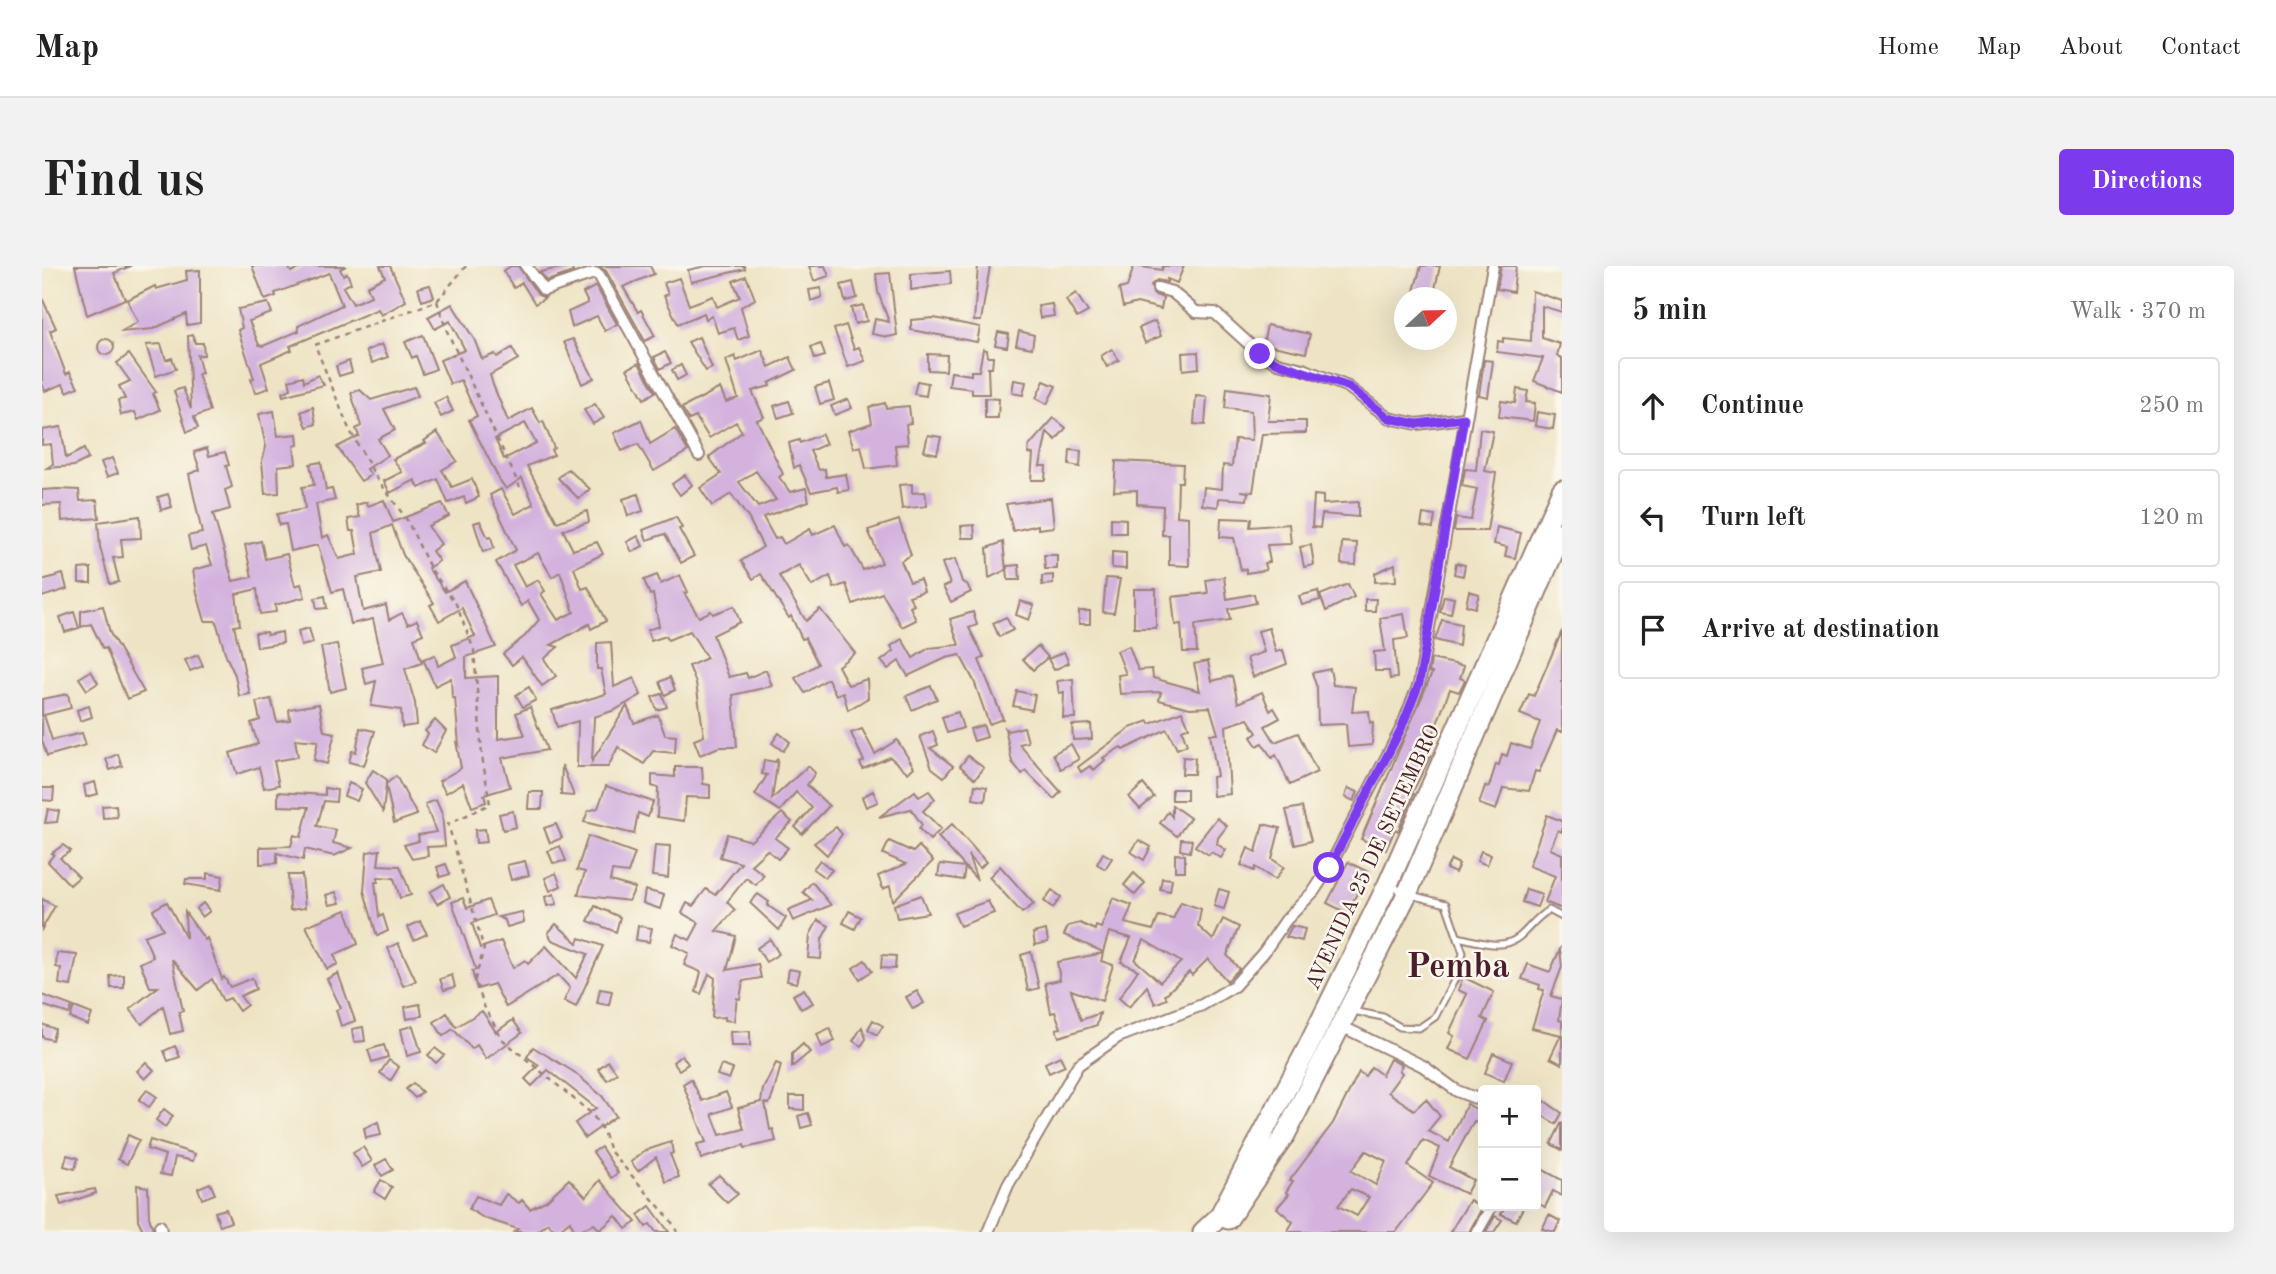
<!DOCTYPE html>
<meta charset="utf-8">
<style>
:root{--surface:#fff;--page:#f2f2f2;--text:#222;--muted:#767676;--line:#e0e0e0;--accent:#7c3aed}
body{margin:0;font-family:"Old Standard TT",serif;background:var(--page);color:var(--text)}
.controls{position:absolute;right:21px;bottom:21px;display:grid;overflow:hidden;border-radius:7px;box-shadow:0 7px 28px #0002}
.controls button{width:63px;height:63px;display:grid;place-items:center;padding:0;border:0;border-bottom:2px solid var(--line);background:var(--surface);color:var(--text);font:35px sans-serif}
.compass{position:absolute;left:1352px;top:21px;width:63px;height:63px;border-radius:50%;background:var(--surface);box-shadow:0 7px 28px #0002;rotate:68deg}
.stop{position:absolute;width:21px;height:21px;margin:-16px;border:5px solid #7c3aed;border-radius:50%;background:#fff}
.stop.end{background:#7c3aed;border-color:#fff;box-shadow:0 2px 7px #0008}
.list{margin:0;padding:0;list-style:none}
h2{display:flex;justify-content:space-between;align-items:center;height:91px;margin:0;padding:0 28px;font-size:30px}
h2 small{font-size:23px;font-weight:400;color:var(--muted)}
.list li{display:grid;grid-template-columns:46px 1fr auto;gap:21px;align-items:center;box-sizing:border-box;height:98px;margin:0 14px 14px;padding:0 14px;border:2px solid var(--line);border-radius:7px}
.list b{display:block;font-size:26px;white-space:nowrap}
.list em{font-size:23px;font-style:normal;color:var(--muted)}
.icon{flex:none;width:38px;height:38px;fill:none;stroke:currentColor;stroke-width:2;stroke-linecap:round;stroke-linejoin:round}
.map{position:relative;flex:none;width:1520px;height:966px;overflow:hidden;border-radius:7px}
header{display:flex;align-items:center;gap:42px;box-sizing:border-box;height:98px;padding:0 35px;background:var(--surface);border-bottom:2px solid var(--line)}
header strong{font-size:33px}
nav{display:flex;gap:38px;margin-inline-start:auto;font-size:24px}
.intro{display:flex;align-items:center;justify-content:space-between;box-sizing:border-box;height:168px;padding:0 42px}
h1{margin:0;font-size:49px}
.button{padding:18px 32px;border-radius:7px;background:var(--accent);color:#fff;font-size:24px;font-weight:700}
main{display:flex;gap:42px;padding:0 42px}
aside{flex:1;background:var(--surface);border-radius:7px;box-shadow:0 7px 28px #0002}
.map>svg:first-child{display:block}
.building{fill:#d3b2de;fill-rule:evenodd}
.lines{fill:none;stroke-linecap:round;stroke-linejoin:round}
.lane-casing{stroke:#9c8278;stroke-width:9}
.street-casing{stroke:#9c8278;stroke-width:14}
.highway-casing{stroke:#9c8278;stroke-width:23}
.path{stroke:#9c8278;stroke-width:2.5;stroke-dasharray:5 5;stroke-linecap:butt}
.lane{stroke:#fff;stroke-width:5}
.street{stroke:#fff;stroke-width:10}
.highway{stroke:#fff;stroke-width:19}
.route{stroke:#7c3aed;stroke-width:9}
.labels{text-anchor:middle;stroke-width:5;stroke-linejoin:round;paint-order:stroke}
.street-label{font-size:21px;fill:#4a1f2b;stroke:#fbf7ec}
.town-label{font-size:35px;font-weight:bold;fill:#4a1f2b;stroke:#fbf7ec}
</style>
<header>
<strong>Map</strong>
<nav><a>Home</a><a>Map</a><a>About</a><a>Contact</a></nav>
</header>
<div class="intro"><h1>Find us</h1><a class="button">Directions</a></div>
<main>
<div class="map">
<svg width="1520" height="966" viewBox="0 0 1520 966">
<rect width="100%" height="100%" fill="#fbf7ec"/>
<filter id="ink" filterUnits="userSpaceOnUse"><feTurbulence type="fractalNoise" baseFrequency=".0143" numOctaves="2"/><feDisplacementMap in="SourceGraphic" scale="14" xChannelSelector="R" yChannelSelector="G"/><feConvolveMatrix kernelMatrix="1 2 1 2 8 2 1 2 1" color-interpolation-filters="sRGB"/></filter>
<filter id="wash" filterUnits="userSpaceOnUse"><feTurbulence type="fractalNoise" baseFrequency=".00686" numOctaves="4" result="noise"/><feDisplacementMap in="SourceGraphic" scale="28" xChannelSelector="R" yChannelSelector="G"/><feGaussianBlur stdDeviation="1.57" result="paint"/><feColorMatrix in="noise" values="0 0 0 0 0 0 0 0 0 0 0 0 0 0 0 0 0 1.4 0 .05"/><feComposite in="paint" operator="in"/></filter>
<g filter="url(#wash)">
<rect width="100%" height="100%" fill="#eee4c5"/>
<g id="blocks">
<!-- building -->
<g class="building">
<path d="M33,0H89L72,7L83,33L45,49Z"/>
<path d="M210,0H246L249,6L264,0H304L298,3L301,9L305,7L309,17L301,21L311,38L329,30L325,20L343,11L338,0H348L364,35L339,49L336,43L248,80L250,84L219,97L227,122L213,127L209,113L212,112L196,64L200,62L196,43L226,37L230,47L207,55L217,79L221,80L257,65L256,60L300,39L287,7L233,27L234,30L223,34Z"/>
<path d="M469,0H476L496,29L503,32L493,38L480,17L472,22L461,5Z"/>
<path d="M529,0L531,6L505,15L498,6Z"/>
<path d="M556,0H608L612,8L581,21L596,46L599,44L613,70L603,75L564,5Z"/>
<path d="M664,0H702L703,3L649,16L646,4Z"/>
<path d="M767,0H783L787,10L772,15Z"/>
<path d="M936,0H948L939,55H932Z"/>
<path d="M1092,0L1120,4L1121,0H1142L1135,17L1125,13V16L1115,14L1109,19L1111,28L1121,32L1119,43L1095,37L1081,41L1077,23L1085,21Z"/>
<path d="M1379,0H1398L1391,32H1370Z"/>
<path d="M1459,0H1474L1471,26L1455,23Z"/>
<path d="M158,4V57L145,59L144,48L111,63L78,66L96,56L85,34L113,20L114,23L145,14L144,5Z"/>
<path d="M908,5L909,18L869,24V8Z"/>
<path d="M848,7L855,69L846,71L830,68L833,53L847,56L836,26L834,8Z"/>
<path d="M704,10L713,33L699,41L707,70L696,74L692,62L676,67L670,50L664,53L662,47L636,58L622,30L626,28L622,17L637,12L647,39L671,30L675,41L698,31L691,15Z"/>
<path d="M811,16L815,32L803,35L799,19Z"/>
<path d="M388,19L392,31L380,35L376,22Z"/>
<path d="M554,20L575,58L563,65L555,50L530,61L526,46L546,37L541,27Z"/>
<path d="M779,22L780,31L769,35L767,24Z"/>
<path d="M1490,25L1520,35V46L1500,40V72L1518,78L1515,90L1520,92V126L1492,115L1501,92L1455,86L1456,75L1461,76V72L1489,75Z"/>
<path d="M1034,27L1046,46L1035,52L1024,34Z"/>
<path d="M0,32L14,62L8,65L24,108L28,106L36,121L25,126L21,118L3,125L0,117Z"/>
<path d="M410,38L432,73L440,93L453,88L455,91L470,82L476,93L448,109L451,119L466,155L490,142L498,157L501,155L512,182L509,184L512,189L485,200L515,256L545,245L547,256L521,264L531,284L555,276L561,288L532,302L540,323L546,321L564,355L549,363L547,358L509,379L516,381L502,393L514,410L500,420L480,391L470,399L461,388L483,370L497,354L486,335L479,340L454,296L474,284L448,229L459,223L473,248L492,238L480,212L464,223L457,213L427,154L435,150L419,114L408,118L398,94L423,84L408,55L393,63L386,51ZM483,157L494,177L462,193L453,173ZM496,287L510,311L518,306L532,346L516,354L499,328L503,325L496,314L483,321L471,299Z"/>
<path d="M1010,38L1012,50L998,52L996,40Z"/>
<path d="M821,39L825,55L813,58L809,42Z"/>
<path d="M892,52L938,61L935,76L869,64V54Z"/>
<path d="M1113,55L1119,70L1103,77L1097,62Z"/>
<path d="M804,59L812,83L817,81L823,95L806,101L792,63Z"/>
<path d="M1225,59L1268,68L1264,87L1221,78Z"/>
<path d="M977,65L992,69L990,82L974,79Z"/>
<path d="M956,66L967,68L965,81L953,79Z"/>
<path d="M151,69L153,77H161L162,89H155L160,107L156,108L168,145L152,151L156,162L145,166L132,125L141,122L149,143L146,70Z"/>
<path d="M381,69L394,103L381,108L374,90L370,92L363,76Z"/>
<path d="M657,71L670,102L664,105L646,76Z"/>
<circle cx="64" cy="81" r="8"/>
<path d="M531,73L552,112L540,118L522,76Z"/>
<path d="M119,78L124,94L130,92L134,103L114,110L104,79Z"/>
<path d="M340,78L346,91L330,97L324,85Z"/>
<path d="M779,78L783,90L773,93L769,81Z"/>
<path d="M941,83L945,84L946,91H951L950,102H946L947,128H930V123L907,120L909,106L929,109V105H937Z"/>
<path d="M1070,83L1077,94L1065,101L1059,90Z"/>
<path d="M720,84L727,101L748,91L754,104L727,117L728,120L710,125L722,151L715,154L741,208L737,211L748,226L764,222L767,235L721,251L733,273L738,271L742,278L768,263L771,269L793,259L803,281L807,279L821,304L840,297L826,264L857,254L869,289L859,295L868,316L878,313L882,325L867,330L872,339L868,341L874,354L860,361L840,327L811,338L804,318L792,322L788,310L770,320L757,299L737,310L764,355L778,343L813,387L796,400L806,419L825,413L826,432L806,444L801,426L794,429L786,413L763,427L753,412L776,398L763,372L760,373L749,350L747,352L719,308L711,313L699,295L721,281L707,253L689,228L670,240L658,222L679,208L667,191L700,166L694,156L667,172L654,151L647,154L640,142L678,122L684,136L696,132L684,94L693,90L695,95ZM714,205L734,234L716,241L697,216Z"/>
<path d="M623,86L629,97L618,103L612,91Z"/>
<path d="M1156,86L1157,102L1141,104L1140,87Z"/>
<path d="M87,88L114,126L111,128L118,144L96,154L93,146L79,149L76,134L83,133L77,120L88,115L75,97Z"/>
<path d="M886,88L905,89L904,105L886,104Z"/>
<path d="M1442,94L1451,95L1446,131L1437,129Z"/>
<path d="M307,95L310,106L297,110L294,100Z"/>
<path d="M597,97L613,126L602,133L585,103Z"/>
<path d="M639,99L644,109L635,114L630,104Z"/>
<path d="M276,109L282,119L241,130L240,127L249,123L247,114L261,110L262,116Z"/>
<path d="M972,114L984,116L981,129L970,127Z"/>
<path d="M875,115L886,117L884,130L872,128Z"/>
<path d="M1002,115L1014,120L1005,138L994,132Z"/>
<path d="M787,117L792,134L778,138L773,121Z"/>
<path d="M372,121L376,130L342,143L353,164L336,173L346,189L325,203L329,209L319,215L295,181L317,170L314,163L319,160L309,127L318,124L329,134Z"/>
<path d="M1185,122L1229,128L1226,155H1264V167L1220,168L1211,226L1199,225L1206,226L1205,234L1177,232L1176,241L1160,239L1162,221L1180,223L1181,199L1190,200L1193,173L1210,174L1209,145L1183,142Z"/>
<path d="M1475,123L1486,125L1484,136L1493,137L1491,155L1457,151L1459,135L1473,137Z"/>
<path d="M1154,130L1165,131L1163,159L1152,158Z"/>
<path d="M404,131L411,145L399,151L392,137Z"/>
<path d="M943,132L957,133L956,152H943Z"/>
<path d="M806,133L810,142L793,149L789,140Z"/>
<path d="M747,135L751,147L736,152L732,140Z"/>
<path d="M843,137L844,142L867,140L869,157L864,158L866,178L853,179L855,199L824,203L819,180L812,182L806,165L830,157L827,141Z"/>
<path d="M553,138L562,152L551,158L542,144Z"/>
<path d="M271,141L274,158L265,161L259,146Z"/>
<path d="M232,145L236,170L255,168L256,179L252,180L254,198L236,200L237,227L223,228L220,195L224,181L217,148Z"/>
<path d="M1495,146L1513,149L1511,163L1493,160Z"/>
<path d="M1012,152L1024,162L1014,174L1005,166L998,200H1004L1003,214H989L991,188L986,187L987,180Z"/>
<path d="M599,154L608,178L633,163L646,185L612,205L596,178L580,185L572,167Z"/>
<path d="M19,161L24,192L42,183L46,193L32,200L5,202L11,198L9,178L0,179V164Z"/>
<path d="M1438,163L1451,165L1443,205L1454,207L1445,265H1412L1414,252L1429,254L1435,223L1420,220L1423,203L1434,204Z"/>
<path d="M395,166L415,195L400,204L410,221L430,213L437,231L424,237L422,231L406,237L396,213L377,222L373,214L348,227L342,215L360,206L351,193L384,177L382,175Z"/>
<path d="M780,168L784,178L768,185L777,204L783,203L784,211L804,208L807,224L796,226L795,221L769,226L757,199L752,202L747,177L757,174L758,177Z"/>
<path d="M886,169L899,171L895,188L882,185Z"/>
<path d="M165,182L167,190L183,186L187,199L184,200L190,221L183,224L188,243L171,248L191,315L210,311L203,279L219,275L223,293L245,288L253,320L259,318L263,331L233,339L234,346L218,348L215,323L194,328L198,359L192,360L208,428L197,430L193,409L184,390L174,355H163L155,327L151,304L170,299L164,280L149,284L146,270L160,267L147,208L158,204L152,186Z"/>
<path d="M1028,184L1039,185L1038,201L1027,199Z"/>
<path d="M70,192L76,207L65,211L59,196Z"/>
<path d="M1074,195L1141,198L1140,216H1136L1135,250L1146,251L1147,300L1127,299V269H1120L1121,240L1095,238V224L1072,225Z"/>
<path d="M279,196L284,224L290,223L293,234L274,238L280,272L286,269L297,293L316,288L312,265H308L306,253L318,251L314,239L325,236L326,240L342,234L351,256L400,237L407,250L386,260L399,278L390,285L397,295L386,302L403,326L423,315L454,381L424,391V412L456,410V473L483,469L474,447L488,441L505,484L460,492L468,521L442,529L444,536L430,541L421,517L404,527L397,515L419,502L414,475L417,479L413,432H410L409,412L393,420L381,393L393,389L396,400L414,391L410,379L433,370L420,342L397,355L388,339L392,337L361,289L350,259L331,267L339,306L315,311L321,345L344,339L347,354L360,347L366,358L375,354L381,368L372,372L380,397L363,403L373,437L375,459L360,461L359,444L329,440L334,415L324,418L320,402L341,397L331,353L309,358L301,323L290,326L276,279L249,285L244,258L237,259L235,248L263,243L260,221L272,219L268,198Z"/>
<path d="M526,203L548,223L537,233L516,212Z"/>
<path d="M643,209L650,219L638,229L630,218Z"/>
<path d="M870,218V227L883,226L885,240L860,243L857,219Z"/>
<path d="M16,223L37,224L38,235L55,234L57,252L20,255L19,238L0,239V224Z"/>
<path d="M126,228L130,241L119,244L116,231Z"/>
<path d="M596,228L601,245L586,250L581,233Z"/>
<path d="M1272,229L1281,230V238L1316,236V251L1280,248L1278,262L1270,261Z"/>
<path d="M1009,232L1012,261L996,263V259L971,265L964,238Z"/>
<path d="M1381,248L1393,250L1391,262L1379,260Z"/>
<path d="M98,250L99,272L79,273L81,291L71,292L77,316L68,318L58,281L56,256Z"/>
<path d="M634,251L640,262L637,263L652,290L639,297L623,268L605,274L601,264Z"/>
<path d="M1069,252L1084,253V267H1069Z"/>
<path d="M1179,252L1209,253L1208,261L1247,258L1249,278L1225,279L1228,296L1222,297L1224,304L1204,307V303L1199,304L1192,272L1178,271Z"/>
<path d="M438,255L446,272L449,271L452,282L441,286L432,257Z"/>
<path d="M932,259L933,272H920L919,260Z"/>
<path d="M1455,261L1479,267L1473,292L1463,290L1465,281L1452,278Z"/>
<path d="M596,270L601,280L590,286L585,276Z"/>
<path d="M961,276L964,304L947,312L945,282Z"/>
<path d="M1300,276L1315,277L1314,299L1299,298Z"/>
<path d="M1269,279L1272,299L1262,301L1258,281Z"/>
<path d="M1070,286L1084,287V303L1070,302Z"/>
<path d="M1002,289H1015V303H1003Z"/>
<path d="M913,293L920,316L925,318L929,326L909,336L901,321L908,318L900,297Z"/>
<path d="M1414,297L1423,299L1421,310L1412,308Z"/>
<path d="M1353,298L1354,315L1333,316V307Z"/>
<path d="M977,299L978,314H966L965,300Z"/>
<path d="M49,302V317H37V303Z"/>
<path d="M21,308L25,323L0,331V314Z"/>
<path d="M615,309L619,318L638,309L646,326L642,327L657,351L669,345L671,348L692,340L698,356L671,369L687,411L704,407L706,412L724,404L730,420L691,429L695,481H677L658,489L652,474L662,470L654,417L647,400L665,392L648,365L626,374L624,370L609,375L605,364L617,360L611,328L608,329L602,314Z"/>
<path d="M1011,309V318L1000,319V310Z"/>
<path d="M1182,311L1185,333L1212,328L1214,337L1186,343L1188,354L1153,359L1155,386H1141L1139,358L1133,359L1130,331L1166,327L1164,314Z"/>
<path d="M1064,312L1078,313L1072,347L1061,346Z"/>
<path d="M1306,318L1312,331L1284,345L1278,329Z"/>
<rect x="1092" y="323" width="22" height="39"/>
<path d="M1276,325L1278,334L1260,339L1257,330Z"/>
<path d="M1427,325L1437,328L1433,342L1424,339Z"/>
<path d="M283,330L285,342L275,343L273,332Z"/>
<path d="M1402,330L1412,332L1409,348L1398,346Z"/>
<path d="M1323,333H1334L1333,345H1323Z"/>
<path d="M978,335L992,339L987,354L974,349Z"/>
<path d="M61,340L68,367L102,426L85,433L64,382L61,383L49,358L39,361V345Z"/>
<rect x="1037" y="345" width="11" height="13"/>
<path d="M32,346L37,362L23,366L18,351Z"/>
<path d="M931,346L935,359L927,362L942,391L937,394L961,453L947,458L932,415L918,389L904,392L866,410L857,395L846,403L839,395L852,385L849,380L860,373L871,392L887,382L917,379L908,353Z"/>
<path d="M1362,348L1366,372L1352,374L1355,412L1348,413L1347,405H1333L1332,386L1343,385L1338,352Z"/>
<path d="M964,351L971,364L957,371L951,357Z"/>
<path d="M1400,354L1419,358L1417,380L1393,374Z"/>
<path d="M267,362L271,377L259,380L256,365Z"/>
<path d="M1227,362L1234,386L1241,384L1245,398L1211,411L1205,392L1222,386L1216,365Z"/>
<path d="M1520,365V466L1515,464L1497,506L1493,505L1487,525L1461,522L1454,544L1437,538L1443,520L1447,521L1454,498L1457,499L1460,488L1465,490L1469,477L1488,483L1498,456L1478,448L1487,428L1492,430Z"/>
<path d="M224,366L225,369L240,366L241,377L215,381L213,367Z"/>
<path d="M569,376L572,421L592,412L599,429L573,444L552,451L550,495L585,440L592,457L616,449L623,469L634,470L633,487L611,485L602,498L576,481L566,501H535L536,455L515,461L510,444L564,428L559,403H555V377Z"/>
<path d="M295,378L304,422L288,426L279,381Z"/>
<path d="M996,380L1006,391L991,404L981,393Z"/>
<path d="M1087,380L1096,404L1110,403L1111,412L1158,425L1152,398L1166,395L1170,415L1190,410L1196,437L1220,426L1228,445L1232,442L1238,452L1223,460L1233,476L1256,467L1275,506L1248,519L1234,489L1230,492L1220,477L1215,480L1209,471L1215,467L1206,453L1184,460L1188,528L1171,530L1170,511L1175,510L1168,468H1176L1168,441L1148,442L1117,434L1119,426L1078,428L1076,409L1084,408L1075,385Z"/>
<path d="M1022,386L1027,397L1012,404L1006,393Z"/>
<path d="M156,389L161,400L148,405L143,394Z"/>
<path d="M1389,393L1422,400L1418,412L1423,414L1417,426L1408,423L1384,487L1389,489L1370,527L1372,528L1356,565L1353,563L1344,584L1319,573L1390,407L1387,406Z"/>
<path d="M1288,403L1291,419L1313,421L1310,446L1327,445L1328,457L1331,456L1330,479L1306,481L1304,458L1276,459L1275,422L1270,407Z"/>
<path d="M49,405L56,417L45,424L37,412Z"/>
<path d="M628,411L633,424L623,429L618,416Z"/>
<path d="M1031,413L1033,452H1021L1022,426L1017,427L1015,415Z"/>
<path d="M889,420L895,433L870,444L864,430Z"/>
<path d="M487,421L494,434L481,441L474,429Z"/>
<path d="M975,425L993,429L990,444L971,440Z"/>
<path d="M26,428L29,442L2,449L10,474L40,467L44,479L5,490L0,474V433Z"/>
<path d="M620,428L625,441L615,444L610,431Z"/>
<path d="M229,433L235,456L248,454L247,443L277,438L282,465L293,467L285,498L272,494L276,475L253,473L256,491L232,495L237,519L222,522L217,501L195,508L188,487L216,478L209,457L218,454L214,436Z"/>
<path d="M47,440L50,451L38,455L35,444Z"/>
<path d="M1140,445L1147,461L1140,464L1145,479L1135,483L1125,463L1081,484L1079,481L1061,492L1063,494L1052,504L1048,500L1039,506L1036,501L1088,462L1107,455L1108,458Z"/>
<path d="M916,446L921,462L905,467L900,451Z"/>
<path d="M393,454L404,465L392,487L380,479L386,468L383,465Z"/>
<path d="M1049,458L1050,473L1031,474L1030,459Z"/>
<path d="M941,459L945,471L932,475L928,463Z"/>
<path d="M982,461L986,476L977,478L1019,526L1012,533L984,505L980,508L970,496L963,462L966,465Z"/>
<path d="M318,462L333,465L322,500L307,496L310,485L314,486Z"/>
<path d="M820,463L833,488L855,474L872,501L866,507L848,491L821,503L818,497L822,495L809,467Z"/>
<path d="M891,465L896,479L888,482L911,500L902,511L890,502L878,470Z"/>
<path d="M737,467L748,476L741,485L730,477Z"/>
<path d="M1029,478L1037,493L1019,503L1011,488Z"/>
<path d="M76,488L80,500L68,504L64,493Z"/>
<path d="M926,490L942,502L933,513L918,500Z"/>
<path d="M1141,491L1153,492L1152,508H1140Z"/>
<path d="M736,492L730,533L766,500L773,507L765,519L787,540L760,568L753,561L770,542L754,526L738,545L713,529L725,509L720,508L722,494L733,496Z"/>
<path d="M520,499L532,530L519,529Z"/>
<path d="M633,501H660L661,518L668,519V532L644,531L642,555L615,551L616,522L610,520V509L633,511Z"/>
<path d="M331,504L344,513V518L354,510L375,549L352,557L344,519L341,546L323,517Z"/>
<path d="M53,516L56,528L44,531L42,519Z"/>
<path d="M307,517L320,523L315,535L302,530Z"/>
<path d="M1101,518L1112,531L1098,543L1087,531Z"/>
<path d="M933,519L945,521L943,535L931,533Z"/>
<path d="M564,520L611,536L606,551L596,547L592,568L542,556L546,545L556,542Z"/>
<path d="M0,522H12L11,535L0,534Z"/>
<path d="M283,522L295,524L294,536L282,535L275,560L294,564L291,577L310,582L292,590L263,583L261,594L235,587V597L218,598V581L249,580L252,569L259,571L267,541L236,540V526L283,529Z"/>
<path d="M1306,522L1316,526L1312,535L1303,531Z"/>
<rect x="1130" y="523" width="15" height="11"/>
<path d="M831,525L836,536L824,541L820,531Z"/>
<path d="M873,525L877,531L887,525L893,533L881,545L899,563L888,574L877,563L880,559L869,543L837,551Z"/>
<path d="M487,526H501L500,543H486Z"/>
<path d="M394,534L400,548L403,580L385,581L386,590L370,593L362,579L377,575L376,569L394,566L383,538Z"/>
<path d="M74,539L75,551L61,552L60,540Z"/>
<path d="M1130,539L1148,552L1135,570L1118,557L1126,546L1130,551Z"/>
<path d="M1260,541L1269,575L1253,579L1244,544Z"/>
<path d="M6,543L17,545L15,556L3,557Z"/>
<path d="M471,545L474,561L461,564L457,548Z"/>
<path d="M740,547L750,556L733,572L746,582L736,593L725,584L709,599L722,609L714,619L704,612L685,636L693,644L674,665L694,670L685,704L716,698L719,712L701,715L698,733L695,732L692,755L683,754V751L670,752L673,712L667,708L659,728L654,726L659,706L642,699L647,687L630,679L635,668L648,674L657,657L640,647L645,637L651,640L664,623L673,629L699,597L678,591L685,568L709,575Z"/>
<path d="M1505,549L1520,555V566L1516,564L1508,583L1520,588V643L1503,636L1513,610L1487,600Z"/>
<path d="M1175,552L1185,560L1176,572L1175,578L1184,584L1179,592L1169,586L1167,589L1153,580Z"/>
<path d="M514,558L520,572L508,577L502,562Z"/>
<path d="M910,558L944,596L938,602L926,589L935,614L896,571Z"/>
<path d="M1221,558L1238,562L1230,593L1242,601L1233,614L1213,601L1212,605L1199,599L1206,582L1214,586Z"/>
<path d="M794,561L800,568L785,589L772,577Z"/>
<path d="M443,563L445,576L434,577L433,564Z"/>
<path d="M546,570L593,587L586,607L570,605L568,615L593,622L587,635L536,629L543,606L535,604Z"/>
<path d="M1139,573L1150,574L1148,586L1138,584Z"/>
<path d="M1097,574L1109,581L1102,594L1089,586Z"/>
<path d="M847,575L871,586L877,580L891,595L851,635L848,620L841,623L836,610L864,598L841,588Z"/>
<path d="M21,579L29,585L18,592L37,611L28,619L6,596L12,588L10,587Z"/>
<path d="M613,579L628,580L626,612L610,610Z"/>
<path d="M518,580L524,595L511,597L506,585Z"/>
<path d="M338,584L336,599L358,600L369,629L358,632L352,612L336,611V616H333L337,651L341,649L346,665L335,670L322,625L325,586Z"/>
<path d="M1439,585L1449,589L1445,599L1435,595Z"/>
<path d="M1061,587L1070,592L1063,603L1055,598Z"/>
<path d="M1133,588L1143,589V605H1133Z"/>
<path d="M778,594L790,604L783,612L771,603Z"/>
<path d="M1409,594L1417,598L1413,607L1404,603Z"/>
<path d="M483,595L487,609L469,614L465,599Z"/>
<path d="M1306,596L1326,606L1305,647L1285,637Z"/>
<path d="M404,598L408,608L398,611L395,601Z"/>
<path d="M898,598L923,601L921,614L896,610Z"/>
<path d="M958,600L992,638L980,647L947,611Z"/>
<path d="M165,607L181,610L179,624L143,618L144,613H165Z"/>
<path d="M514,607L519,620L508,625L503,612Z"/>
<path d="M1092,607L1103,617L1093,629L1082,619Z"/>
<path d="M246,609H260L263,642L248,644Z"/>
<path d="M1120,612L1130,613L1128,625L1118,623Z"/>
<path d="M770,616L789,639L751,655L746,644L770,634L761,626Z"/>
<path d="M402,618L408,631L395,638L388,626Z"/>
<path d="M1177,623L1187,626L1182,643L1172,640Z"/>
<path d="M1484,623L1500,628L1495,641L1480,636Z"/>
<path d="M603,624L622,629L618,643L601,637Z"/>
<path d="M1010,624L1019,631L1011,642L1002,635Z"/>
<path d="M294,626L298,637L287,639L284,629Z"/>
<path d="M512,628L515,638L505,640L503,631Z"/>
<path d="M716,628L727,636L725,639L744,652L737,664L708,637Z"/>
<path d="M879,629L886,647L855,652L852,639Z"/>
<path d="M421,632L425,642L446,634L452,649L430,657L438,682L459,675L471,702L483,694L486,698L504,680L534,712L546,688L510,674L506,667L514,658L536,677L538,672L561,680L534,741L522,735L528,722L516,709L464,741L452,718L435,723L430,705L434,704L410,636Z"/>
<path d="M1071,632L1090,639L1083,657L1111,664L1117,650L1131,653L1139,636L1159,643L1156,660L1171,674L1181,653L1197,661L1185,689L1197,703L1185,715L1166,693L1150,709L1147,706L1123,729L1125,733L1113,738L1105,720L1087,741L1077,732L1096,704L1079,696L1089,672L1067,666L1061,686L1022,669L1026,660L1038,657L1053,664L1054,660L1059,662ZM1102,674L1139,696L1118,716L1093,694Z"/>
<path d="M0,633L13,640L0,663Z"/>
<path d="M946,635L952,647L918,660L912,647Z"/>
<path d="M125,636L144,672L143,646L163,674L165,672L180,713L182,711L188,721L210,712L214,723L198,730L205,739L197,745L188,732L181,735L170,713L156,724L130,693L141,745L137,746L141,765L128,768L121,740L100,758L88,743L116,721H108L98,697L111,691L102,670L121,663L111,644Z"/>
<path d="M161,637L168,645L160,651L154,643Z"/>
<path d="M553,640L578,651L574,666L546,655Z"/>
<path d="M304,644L316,678L292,689L296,698L285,703L264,660Z"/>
<path d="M807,645L819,651L813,663L801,657Z"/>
<path d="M480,646L482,656L465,661L463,654L456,651Z"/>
<path d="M776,654L787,660L780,673L779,693L766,692L768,669Z"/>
<path d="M378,655L385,668L372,674L366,661Z"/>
<path d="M596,660L610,662L607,676L594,674Z"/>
<path d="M1250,660L1263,663L1260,675L1244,671Z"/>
<path d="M1004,664L1006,676L993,679L991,667Z"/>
<path d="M728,673L737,688L724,696L715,682Z"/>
<path d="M356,677L374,715L361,720L346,682Z"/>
<path d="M1518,683L1520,701L1509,730L1520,733L1517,754L1520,755V798L1508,792L1519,769L1490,762L1502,724L1497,723L1498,719L1480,713L1486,698L1508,706Z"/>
<path d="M989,686L997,722L986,725L979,689Z"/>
<path d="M15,687L35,689L29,720L17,718L19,702L14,701Z"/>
<path d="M1061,687L1059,695L1071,699L1060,735L1029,724L1039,754L1058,747L1055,759L1017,771L1014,763L1019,762L1013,746L1009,747L1003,717L1018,714L1015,696Z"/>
<path d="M840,689L854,690L853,703L839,702Z"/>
<path d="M823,694L830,705L818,713L811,702Z"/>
<path d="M747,703L758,705L755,717L745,715Z"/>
<path d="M296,707L313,755L299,760L294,744L299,742L285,713Z"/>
<path d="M82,709V722H69L68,710Z"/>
<path d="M410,709L413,721L402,724L398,713Z"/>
<path d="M1421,711L1452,726L1440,752L1446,755L1428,793L1406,783L1412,770L1407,767L1425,728L1416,724Z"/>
<path d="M558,723L570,725L567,739L555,737Z"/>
<path d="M762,723L771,737L759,743L751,729Z"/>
<path d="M875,725L882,737L871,743L864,731Z"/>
<path d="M0,729L30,740L27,748L0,739Z"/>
<path d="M378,738L380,750L365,753L363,741Z"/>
<path d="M32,741L50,748L46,759L28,752Z"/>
<path d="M440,745L454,766L471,754L480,767L444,793L435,779L430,783L411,763L401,770L392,756L405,747L414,761Z"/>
<path d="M831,754L841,760L835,769L826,763Z"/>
<path d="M0,758L13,763L10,774L0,771Z"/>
<path d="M371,760L379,786L365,790L359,763Z"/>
<path d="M321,761L323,775L312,776L310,763Z"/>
<path d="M820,761L824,773L819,780L811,775Z"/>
<path d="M788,762L793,775L780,781L775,768Z"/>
<path d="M708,765V780H689L688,766Z"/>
<path d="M761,778L768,786L750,801V788Z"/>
<path d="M342,779L346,791L330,796L326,784Z"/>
<path d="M133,780L138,791L126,795L122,785Z"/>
<path d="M491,781L532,806L560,830L574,850L543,872L533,857L554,842L506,804L490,820L483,813L497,799L485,791Z"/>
<path d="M393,782L402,789L394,797L386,789Z"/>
<path d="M1451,787L1470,795L1462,815L1443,807Z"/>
<path d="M640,789L646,798L637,804L631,796Z"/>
<path d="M1018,790L1023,800L1007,807L1003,797Z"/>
<path d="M1348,793L1360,799L1357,804L1360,807L1346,826L1372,844L1384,833L1398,850L1386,865L1407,876L1425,838L1441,847V859L1432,855L1407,901L1431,914L1424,928L1387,910L1398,882L1381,874L1366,900L1391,917L1354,966H1245L1251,956L1235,942L1247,928L1244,926L1251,915L1248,914L1291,857L1317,806L1323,810L1329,801L1340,809ZM1324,885L1344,895L1334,919L1309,905ZM1309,923L1327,931L1315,950L1296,940Z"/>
<path d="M347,794L357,801L349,814L338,807Z"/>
<path d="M566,795L575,807L565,814L556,803Z"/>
<path d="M104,796L112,804L103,813L95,805Z"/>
<path d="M734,797L739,799L731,829L727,838L723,837L728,864L731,863L734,875L703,882L702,879L659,893L655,878L664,876L641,818L649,813L660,835L684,826L690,841L670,848L678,869L702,863L696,842L719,836L721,823Z"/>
<path d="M679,799L691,803L687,813L675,809Z"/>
<path d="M371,817L380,826L373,832L364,823Z"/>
<path d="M105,824L115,831L107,841L97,834Z"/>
<path d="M1494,829L1520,847L1514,858L1494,846Z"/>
<path d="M748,830H762V844L748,843Z"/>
<path d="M122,843L131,850L123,861L114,854Z"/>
<path d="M766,847L770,859L759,862L756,850Z"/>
<path d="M336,856L339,869L324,872L322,862Z"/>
<path d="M1520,856V884L1509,878Z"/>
<path d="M86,869L97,874L85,898L76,893Z"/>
<path d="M108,874L153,888L151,895L133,891L129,910L118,908L123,889L105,883Z"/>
<path d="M629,876L631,887L628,888L637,911L624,916L614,891L596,905L589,896L602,885Z"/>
<path d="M321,881L330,895L320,901L311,887Z"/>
<path d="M559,881L576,907L569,912L551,886Z"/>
<path d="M25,889L36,892L33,903L22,900Z"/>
<path d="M344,893L351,904L340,910L333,899Z"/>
<path d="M1494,900L1520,914V930L1511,925L1503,941L1494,936Z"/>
<path d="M677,909L696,928L685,937L666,918Z"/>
<path d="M527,913L544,931L558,914L594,956L584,963L574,950L558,964L552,958L533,966L528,955L514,966L506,957L495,966H472L476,963L442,952L427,943L434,930L457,939L464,928L477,937L480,934L488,943L505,934Z"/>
<path d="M339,914L350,921L343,933L332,926Z"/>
<path d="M168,917L173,928L160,933L156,922Z"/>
<path d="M95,919L106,921L107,951L111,963L102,966L96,954Z"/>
<path d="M53,923L54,927L19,939L16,930Z"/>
<path d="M1428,934L1440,942L1427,966H1408Z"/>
<path d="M608,940L627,966H614L608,958L604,961L596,949Z"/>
<path d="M1463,940H1482L1474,955L1459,948Z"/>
<path d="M184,943L189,956L178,960L173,946Z"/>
<path d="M1507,949L1518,955L1513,966L1500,963Z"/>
<path d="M1453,950L1460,954L1452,966H1444Z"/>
</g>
</g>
</g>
<g filter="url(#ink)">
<use href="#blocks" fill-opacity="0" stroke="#9c8278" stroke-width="2"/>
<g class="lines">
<!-- lane casing -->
<g class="lane-casing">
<g id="lane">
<path d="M1416,671C1435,675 1460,685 1477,671C1488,662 1494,651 1507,644L1520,651"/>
<path d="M1311,745L1341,751L1358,761L1377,762L1393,751L1416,707L1421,687L1404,638L1365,628L1349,619"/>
</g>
</g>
<!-- street casing -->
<g class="street-casing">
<g id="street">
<path d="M484,0L502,24L552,7L557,9L657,189"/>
<path d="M1116,22L1130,26L1154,46L1173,47L1218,88L1236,97L1261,103L1306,121L1347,152L1375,158L1422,152"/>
<path d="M1297,759L1381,800L1415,825L1441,835"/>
<path d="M118,960L119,966"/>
<path d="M946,966L966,919L1036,799L1076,771L1160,739L1192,720L1222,686L1244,654L1272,625L1287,602L1359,463L1377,418L1451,0"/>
<path d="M1435,966L1450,940"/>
</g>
</g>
<!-- highway casing -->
<g class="highway-casing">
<g id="highway">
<path d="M1186,953L1243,869L1365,628L1520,266"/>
<path d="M1161,966L1177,951L1263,787L1346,618L1520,224"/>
</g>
</g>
<!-- path -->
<g class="path">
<path d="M424,0L395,35L273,79L307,163L334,211L365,254L388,302L414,338L432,384L440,490L448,538L406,558L442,683L433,713L442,740L460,773L550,848L561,865L568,885L628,953L635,966"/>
<path d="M395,35L404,63L478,221"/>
</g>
<!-- lane -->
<use href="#lane" class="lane"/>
<!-- street -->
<use href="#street" class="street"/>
<!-- highway -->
<use href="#highway" class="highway"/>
</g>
</g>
<g class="lines" filter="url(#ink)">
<!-- route -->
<path class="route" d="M1218,88L1236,97L1307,121L1347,152L1375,158L1422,152L1377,418L1359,463L1287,602"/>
</g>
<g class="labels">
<!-- street labels -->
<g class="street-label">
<text transform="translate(1330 591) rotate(-65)" y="7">AVENIDA 25 DE SETEMBRO</text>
</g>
<!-- town labels -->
<g class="town-label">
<text x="1416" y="711">Pemba</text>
</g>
</g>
</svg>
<div class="controls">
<button>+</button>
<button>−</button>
</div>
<svg class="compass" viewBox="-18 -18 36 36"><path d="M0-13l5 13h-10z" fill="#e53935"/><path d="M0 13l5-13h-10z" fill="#767676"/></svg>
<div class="stop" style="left:1287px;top:602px"></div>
<div class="stop end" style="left:1218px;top:88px"></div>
</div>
<aside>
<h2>5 min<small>Walk · 370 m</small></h2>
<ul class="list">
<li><svg class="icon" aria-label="ahead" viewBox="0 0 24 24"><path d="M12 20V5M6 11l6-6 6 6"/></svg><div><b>Continue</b></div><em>250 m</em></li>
<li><svg class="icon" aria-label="left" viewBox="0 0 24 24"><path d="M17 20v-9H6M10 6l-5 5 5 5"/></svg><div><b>Turn left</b></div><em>120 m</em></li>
<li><svg class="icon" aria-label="arrive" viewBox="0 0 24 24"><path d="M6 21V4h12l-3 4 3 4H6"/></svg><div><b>Arrive at destination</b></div></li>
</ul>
</aside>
</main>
